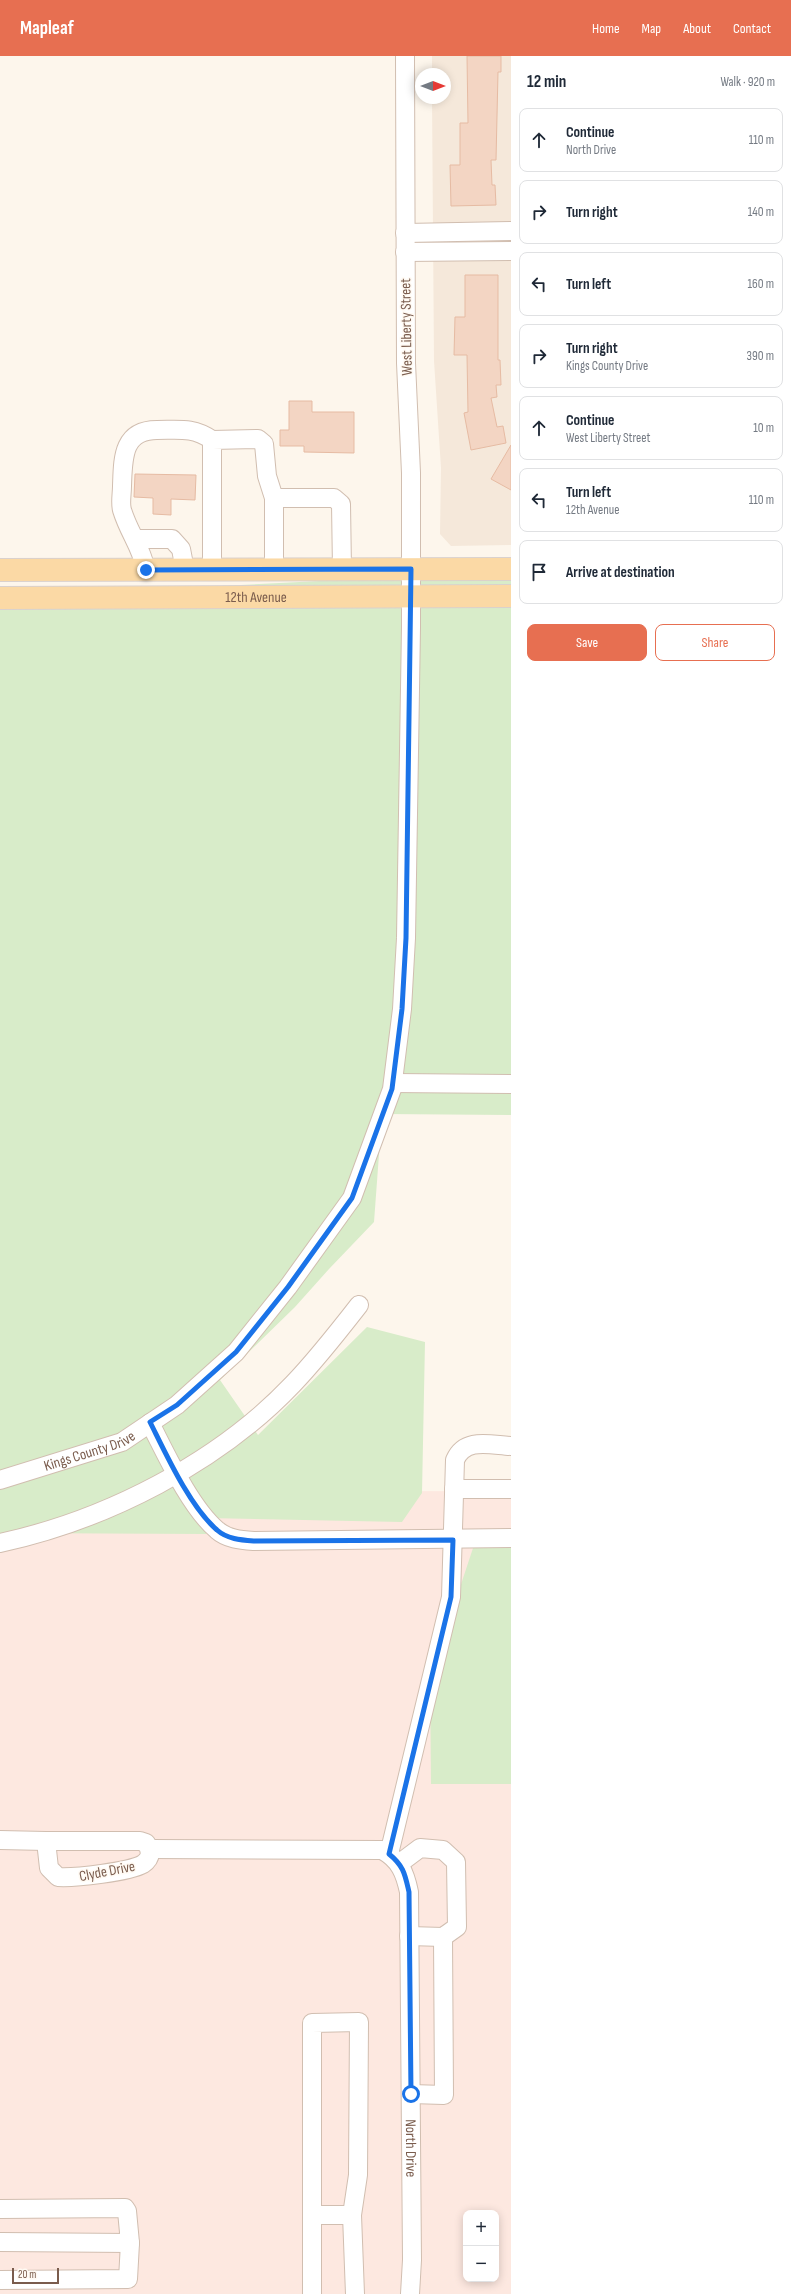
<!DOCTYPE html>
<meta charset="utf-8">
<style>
:root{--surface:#fff;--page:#f2f2f3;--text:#1f2937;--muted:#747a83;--line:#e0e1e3;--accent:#e76f51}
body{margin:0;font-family:"Sofia Sans Condensed",sans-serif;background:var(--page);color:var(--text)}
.controls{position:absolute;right:12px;bottom:12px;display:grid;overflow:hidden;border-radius:8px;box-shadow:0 2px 10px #0003}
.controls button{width:36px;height:36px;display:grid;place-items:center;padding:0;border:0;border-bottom:1px solid var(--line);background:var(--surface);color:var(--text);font:20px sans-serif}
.compass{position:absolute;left:415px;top:12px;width:36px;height:36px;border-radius:50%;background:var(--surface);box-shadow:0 2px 10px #0003;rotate:90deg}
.scale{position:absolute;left:12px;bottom:10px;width:47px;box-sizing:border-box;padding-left:4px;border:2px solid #7a5c4d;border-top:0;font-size:11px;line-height:14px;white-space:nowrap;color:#7a5c4d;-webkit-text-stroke:3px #fffaf3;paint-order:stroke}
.stop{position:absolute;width:12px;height:12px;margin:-9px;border:3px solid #1a73e8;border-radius:50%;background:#fff}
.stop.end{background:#1a73e8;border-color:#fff;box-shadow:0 1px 4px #0008}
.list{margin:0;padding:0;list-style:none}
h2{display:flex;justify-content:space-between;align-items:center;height:52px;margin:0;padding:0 16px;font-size:17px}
h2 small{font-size:13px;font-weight:400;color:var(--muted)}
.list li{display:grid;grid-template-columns:26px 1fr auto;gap:12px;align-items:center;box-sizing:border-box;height:64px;margin:0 8px 8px;padding:0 8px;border:1px solid var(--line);border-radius:8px}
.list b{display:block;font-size:15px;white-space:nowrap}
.list p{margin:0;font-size:13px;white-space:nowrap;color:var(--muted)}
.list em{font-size:13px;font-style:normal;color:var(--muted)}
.actions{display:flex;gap:8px;padding:12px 16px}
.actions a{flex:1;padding:9px 0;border:1px solid var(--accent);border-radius:8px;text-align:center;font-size:14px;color:var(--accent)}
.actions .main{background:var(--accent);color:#fff}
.icon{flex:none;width:22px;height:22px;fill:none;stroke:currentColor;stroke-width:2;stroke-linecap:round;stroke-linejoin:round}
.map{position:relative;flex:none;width:511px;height:2238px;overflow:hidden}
header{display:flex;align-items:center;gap:24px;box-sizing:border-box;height:56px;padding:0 20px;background:var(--accent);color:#fff}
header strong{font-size:19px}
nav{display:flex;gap:22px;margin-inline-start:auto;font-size:14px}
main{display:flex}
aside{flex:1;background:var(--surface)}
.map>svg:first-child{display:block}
.residential{fill:#f5e8da}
.commercial{fill:#fde8e0;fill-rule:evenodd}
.green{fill:#d8ecc9}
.building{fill:#f3d5c3;stroke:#e6bba3}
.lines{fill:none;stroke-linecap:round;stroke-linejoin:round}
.minor-casing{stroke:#d1beb0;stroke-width:20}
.major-casing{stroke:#dad1cd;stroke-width:24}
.minor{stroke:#fff;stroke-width:18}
.major{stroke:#fbd9a5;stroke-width:22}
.route{stroke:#1a73e8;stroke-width:5}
.labels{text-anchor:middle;stroke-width:3;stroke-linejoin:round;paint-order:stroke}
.street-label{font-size:15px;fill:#7a5c4d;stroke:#fffaf3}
</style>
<header>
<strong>Mapleaf</strong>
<nav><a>Home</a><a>Map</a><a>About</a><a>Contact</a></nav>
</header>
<main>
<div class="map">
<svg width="511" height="2238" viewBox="0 0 511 2238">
<rect width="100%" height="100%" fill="#fdf6ec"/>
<!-- residential -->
<path class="residential" d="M432,0H511V489L451,490L440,478L441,412L434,305L432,42H445V18H432Z"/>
<!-- commercial -->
<path class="commercial" d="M511,1435V2238H0V1436ZM466,2157H496V2223H466Z"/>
<!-- green -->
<g class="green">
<path d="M511,521V1059L382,1058L374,1166L329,1213L295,1251L220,1324L258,1379L367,1271L425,1286L422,1437L402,1466L206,1462V1478L0,1477V541L380,522Z"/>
<path d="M511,1485V1728H431L430,1622L475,1486Z"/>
</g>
<!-- building -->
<g class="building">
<path d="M467,0H501V16H498L496,104H491L492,129H495L496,149L451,150L450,109H460V67H468Z"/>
<path d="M465,219H498V304H500L501,329H496L497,341L491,342L497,371L503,370L506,387L471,394L464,357L468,356L467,299H454L455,261H465Z"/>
<path d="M289,345H312V356H354V397L304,396V390H280V374H289Z"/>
<path d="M511,389V434L491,423Z"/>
<path d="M135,418L196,419L195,444L171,443V459L153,458V442L134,441Z"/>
</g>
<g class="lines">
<!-- minor casing -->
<g class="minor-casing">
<g id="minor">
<path d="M405,177L511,175"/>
<path d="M405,196L511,195"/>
<path d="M135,483H172L181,493L185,514"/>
<path d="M274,513V442H334L341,448L342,513"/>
<path d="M146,514C141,490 129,477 122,454C120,447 122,438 122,430C123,403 122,374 157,374C179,374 193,371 212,384"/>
<path d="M212,514V384L258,383L264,388L267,420L274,442"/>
<path d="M393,1027L511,1028"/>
<path d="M150,1367C166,1398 190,1451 217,1474C227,1483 241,1484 254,1485L511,1482"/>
<path id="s1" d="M0,1424L122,1386L177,1349L236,1296L288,1231L352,1142L392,1033L402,953L406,882L411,571V417L406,307L405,0"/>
<path d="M454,1433H511"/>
<path d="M0,1487C106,1464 218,1407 293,1328C317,1303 338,1276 359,1249"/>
<path d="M0,1784L46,1785"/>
<path d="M46,1785H140L146,1787C151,1794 152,1802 143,1808C129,1816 75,1822 58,1821L49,1812Z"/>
<path id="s2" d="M151,1793L382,1794C400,1804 405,1817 409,1836L412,2204L410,2238"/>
<path d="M389,1798L451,1541L455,1404C465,1381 490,1389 511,1390"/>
<path d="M400,1807L420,1792L443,1794L456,1806L457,1871L443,1881L409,1880"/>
<path d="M411,2038L444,2039L443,1881"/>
<path d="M0,2153L125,2152L127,2155L130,2187L0,2186"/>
<path d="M312,2159H352"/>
<path d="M0,2224L128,2223L130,2187"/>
<path d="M312,2238V1967L359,1966L358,2119L352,2159L355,2238"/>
</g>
</g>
<!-- major casing -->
<g class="major-casing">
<g id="major">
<path d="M0,514L511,513"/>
<path id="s3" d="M0,542L511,540"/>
</g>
</g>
<!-- minor -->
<use href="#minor" class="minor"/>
<!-- major -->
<use href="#major" class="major"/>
</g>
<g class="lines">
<!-- route -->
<path class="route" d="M146,514L411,513L406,882L402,953L392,1033L352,1142L288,1231L236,1296L177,1349L150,1366C166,1398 190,1451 217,1474C227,1483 241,1484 254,1485L453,1484L451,1541L389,1798C404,1810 405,1819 409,1836L411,2038"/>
</g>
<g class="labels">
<!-- street labels -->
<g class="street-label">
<text transform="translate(406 271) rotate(-91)" y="5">West Liberty Street</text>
<text dy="5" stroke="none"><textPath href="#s3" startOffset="256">12th Avenue</textPath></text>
<text dy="5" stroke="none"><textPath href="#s1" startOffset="94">Kings County Drive</textPath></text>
<text transform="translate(107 1815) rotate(-11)" y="5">Clyde Drive</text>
<text dy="5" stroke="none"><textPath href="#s2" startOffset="539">North Drive</textPath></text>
</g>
</g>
</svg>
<div class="controls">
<button>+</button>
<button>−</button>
</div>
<svg class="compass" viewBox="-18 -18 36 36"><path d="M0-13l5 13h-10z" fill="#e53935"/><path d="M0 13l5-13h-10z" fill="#747a83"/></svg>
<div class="scale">20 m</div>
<div class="stop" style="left:411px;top:2038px"></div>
<div class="stop end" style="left:146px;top:514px"></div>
</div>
<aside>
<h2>12 min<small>Walk · 920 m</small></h2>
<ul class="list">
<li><svg class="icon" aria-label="ahead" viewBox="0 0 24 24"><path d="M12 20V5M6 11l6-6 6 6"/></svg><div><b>Continue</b><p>North Drive</p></div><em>110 m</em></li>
<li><svg class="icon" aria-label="right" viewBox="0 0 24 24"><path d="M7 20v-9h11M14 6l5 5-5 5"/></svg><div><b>Turn right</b></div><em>140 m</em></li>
<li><svg class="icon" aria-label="left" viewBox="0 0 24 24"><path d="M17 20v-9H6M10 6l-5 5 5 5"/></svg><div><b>Turn left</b></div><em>160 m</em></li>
<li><svg class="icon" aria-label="right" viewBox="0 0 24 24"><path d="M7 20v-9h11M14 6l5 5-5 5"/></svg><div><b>Turn right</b><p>Kings County Drive</p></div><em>390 m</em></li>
<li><svg class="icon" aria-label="ahead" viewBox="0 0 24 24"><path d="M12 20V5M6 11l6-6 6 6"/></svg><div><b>Continue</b><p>West Liberty Street</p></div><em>10 m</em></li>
<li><svg class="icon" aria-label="left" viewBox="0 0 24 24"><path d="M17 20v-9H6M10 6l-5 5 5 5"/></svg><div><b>Turn left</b><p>12th Avenue</p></div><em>110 m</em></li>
<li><svg class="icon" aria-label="arrive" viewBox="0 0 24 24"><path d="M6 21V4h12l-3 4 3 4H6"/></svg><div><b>Arrive at destination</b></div></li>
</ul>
<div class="actions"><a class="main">Save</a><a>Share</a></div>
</aside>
</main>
